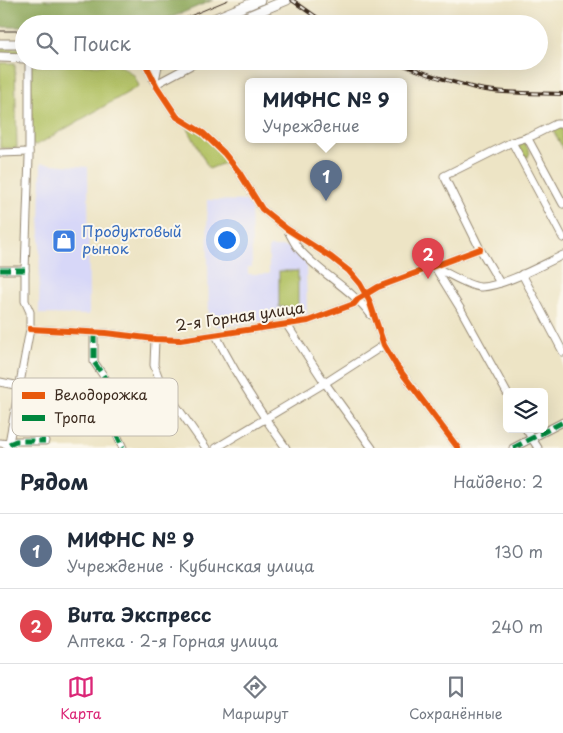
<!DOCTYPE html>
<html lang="ru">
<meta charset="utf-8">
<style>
:root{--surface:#fff;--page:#f6f6f7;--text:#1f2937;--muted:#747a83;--line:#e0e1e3;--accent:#db2777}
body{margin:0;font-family:"Playpen Sans",sans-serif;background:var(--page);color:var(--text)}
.controls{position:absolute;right:15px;bottom:15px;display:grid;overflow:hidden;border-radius:8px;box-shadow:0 5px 20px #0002}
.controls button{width:45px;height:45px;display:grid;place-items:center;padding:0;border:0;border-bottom:1px solid var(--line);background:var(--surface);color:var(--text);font:25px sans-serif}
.you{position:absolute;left:226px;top:239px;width:18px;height:18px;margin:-12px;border:4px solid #fff;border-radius:50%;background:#1a73e8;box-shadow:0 0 0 8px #1a73e833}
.badge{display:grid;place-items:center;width:32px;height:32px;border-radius:50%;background:var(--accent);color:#fff;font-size:16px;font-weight:700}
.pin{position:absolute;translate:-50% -41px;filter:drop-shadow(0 1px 2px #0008)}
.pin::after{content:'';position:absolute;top:26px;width:18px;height:15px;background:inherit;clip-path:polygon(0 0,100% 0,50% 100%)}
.popup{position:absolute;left:245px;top:78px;width:162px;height:65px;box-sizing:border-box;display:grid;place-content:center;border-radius:8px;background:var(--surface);filter:drop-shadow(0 1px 4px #0005);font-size:16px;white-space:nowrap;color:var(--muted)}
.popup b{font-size:19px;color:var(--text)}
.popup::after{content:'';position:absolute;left:50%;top:100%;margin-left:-10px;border:10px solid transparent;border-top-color:var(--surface)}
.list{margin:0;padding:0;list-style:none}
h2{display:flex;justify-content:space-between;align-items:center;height:65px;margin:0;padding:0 20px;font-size:21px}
h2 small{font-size:16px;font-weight:400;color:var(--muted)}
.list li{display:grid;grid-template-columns:32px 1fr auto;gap:15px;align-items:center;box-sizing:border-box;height:75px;padding:0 20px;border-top:1px solid var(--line)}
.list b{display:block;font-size:19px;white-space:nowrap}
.list p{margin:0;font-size:16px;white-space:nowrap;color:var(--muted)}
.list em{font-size:16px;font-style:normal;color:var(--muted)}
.icon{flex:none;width:28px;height:28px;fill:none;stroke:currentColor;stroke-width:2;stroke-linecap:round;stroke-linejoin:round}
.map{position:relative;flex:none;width:563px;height:448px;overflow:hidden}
.search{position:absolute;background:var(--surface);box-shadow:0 5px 20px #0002;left:15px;right:15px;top:15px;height:55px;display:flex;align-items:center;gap:12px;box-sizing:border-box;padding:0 18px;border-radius:28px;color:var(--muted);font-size:19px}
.sheet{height:215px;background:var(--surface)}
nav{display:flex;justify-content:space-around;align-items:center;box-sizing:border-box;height:70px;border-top:1px solid var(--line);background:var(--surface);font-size:14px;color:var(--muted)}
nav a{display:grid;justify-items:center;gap:2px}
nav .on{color:var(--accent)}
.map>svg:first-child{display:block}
.built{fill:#d7d7f8}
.green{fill:#b3c265;stroke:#777642}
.forest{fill:#8ea85a;stroke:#64693c}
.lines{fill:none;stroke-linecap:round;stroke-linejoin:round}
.minor-casing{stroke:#948772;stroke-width:9}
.major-casing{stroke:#948772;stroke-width:11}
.minor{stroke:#fff;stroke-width:7}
.major{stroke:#fff;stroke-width:9}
.tram{stroke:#3b2a1e;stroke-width:1}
.rail-casing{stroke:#3b2a1e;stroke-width:4}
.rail{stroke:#fbf7ec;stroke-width:2;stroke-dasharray:5.5;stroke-linecap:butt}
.quiet{stroke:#00873e;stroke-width:5;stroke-dasharray:10 5;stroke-linecap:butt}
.cycleway-casing{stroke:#fbf7ec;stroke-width:9}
.cycleway{stroke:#e8590c;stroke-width:6}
.labels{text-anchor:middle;stroke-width:4;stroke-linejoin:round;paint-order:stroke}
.shop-label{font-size:15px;fill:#366cbe;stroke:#fbf7ec;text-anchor:start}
.street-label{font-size:15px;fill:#3b2a1e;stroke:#fbf7ec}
.key{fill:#fbf7ec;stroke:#c1baae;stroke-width:1}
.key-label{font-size:14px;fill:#3b2a1e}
</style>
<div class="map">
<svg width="563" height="448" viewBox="0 0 563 448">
<rect width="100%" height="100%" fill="#fbf7ec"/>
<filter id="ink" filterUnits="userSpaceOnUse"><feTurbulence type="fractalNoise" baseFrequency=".02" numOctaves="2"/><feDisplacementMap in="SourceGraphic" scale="10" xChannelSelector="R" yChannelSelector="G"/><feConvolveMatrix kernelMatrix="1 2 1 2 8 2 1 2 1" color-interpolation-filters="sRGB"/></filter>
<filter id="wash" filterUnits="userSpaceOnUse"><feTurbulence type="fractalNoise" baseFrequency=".0096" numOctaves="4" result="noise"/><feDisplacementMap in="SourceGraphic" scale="20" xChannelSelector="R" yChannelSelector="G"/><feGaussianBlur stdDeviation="1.12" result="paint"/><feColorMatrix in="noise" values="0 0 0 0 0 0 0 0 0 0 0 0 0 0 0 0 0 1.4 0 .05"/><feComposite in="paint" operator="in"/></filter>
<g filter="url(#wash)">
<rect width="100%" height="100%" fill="#ede4c5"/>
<!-- built -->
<g class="built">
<path d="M41,163L88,167L89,315L39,314Z"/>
<path d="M207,200L251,201L252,267H248V274H269V247H292L306,261L307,315L220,327L209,323Z"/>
</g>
<!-- green -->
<g class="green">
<rect x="0" y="48" width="24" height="5"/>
<path d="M162,61H180L168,68L159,70Z"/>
<path d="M0,63H15L17,148H0Z"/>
<path d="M120,65L134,75L139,86L37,145L32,144L30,66Z"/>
<path d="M185,123L201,133L229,161L209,169Z"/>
<path d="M563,125V149L553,130Z"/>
<path d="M524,142L530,152L528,157H525L517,144Z"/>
<rect x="279" y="271" width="19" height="36"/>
</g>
<!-- forest -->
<path class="forest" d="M0,0H213L175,16L144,24H24V27H0Z"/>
</g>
<g filter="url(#ink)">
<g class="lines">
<!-- minor casing -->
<g class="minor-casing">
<g id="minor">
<path d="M144,61L157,87L177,117L203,133L224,153L239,172L262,209L287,229L331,257L349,271L360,284L369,300L384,345L396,365L458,448"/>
<path d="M156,84L199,61"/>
<path d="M527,137L563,204"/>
<path d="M512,142L563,238"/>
<path d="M0,153L29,152"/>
<path d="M288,231C291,236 294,243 298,248C319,273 351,288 371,315"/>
<path d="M434,266L460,308L507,393"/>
<path d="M434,267C447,272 467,286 480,287C500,288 544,264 563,255"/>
<path d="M0,270H25"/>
<path d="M522,274L563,352"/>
<path d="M500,283L480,249L444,176L512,142L532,136L556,124H563"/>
<path d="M287,325L325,383L372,448"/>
<path d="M30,329L106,333L155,339L180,340L308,321L354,304L358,299L378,287L480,249"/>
<path d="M94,333V362L105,378L116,433L123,448"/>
<path d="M216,335C236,376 260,412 286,448"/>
<path d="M155,339L154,365L161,384L206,448"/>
<path d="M0,382L20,386"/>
<path d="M526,429L538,448"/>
<path d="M0,443L9,444L16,441H45"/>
<path d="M8,448L30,329V312L25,301V270L29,157V61"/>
<path d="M216,448L325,383L384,345"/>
<path d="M513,448L563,422"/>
</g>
</g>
<!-- major casing -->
<g class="major-casing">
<g id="major">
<path d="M201,24L260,0"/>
<path d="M229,24L287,0"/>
<path d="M0,44H24"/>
<path d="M0,57L24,58"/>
<path d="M154,80L158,61"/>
</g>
</g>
<!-- minor -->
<use href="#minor" class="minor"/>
<!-- major -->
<use href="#major" class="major"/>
<!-- tram -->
<g class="tram">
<path d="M171,24L228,0"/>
<path d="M0,31H24"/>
</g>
<!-- rail casing -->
<g class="rail-casing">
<g id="rail">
<path d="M292,0L326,24"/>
<path d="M394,61C419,72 448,81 475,88C503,94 534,93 563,94"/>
</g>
</g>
<!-- rail -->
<use href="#rail" class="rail"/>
<!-- quiet -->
<g class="quiet">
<path d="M0,270H25"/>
<path d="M94,333V362L105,378L116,433L123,448"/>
<path d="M9,444L16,441H45"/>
<path d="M513,448L563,422"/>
</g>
<!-- cycleway casing -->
<g class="cycleway-casing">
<g id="cycleway">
<path d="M144,61L157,87L177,117L203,133L224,153L239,172L262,209L287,229L331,257L349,271L360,284L369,300L384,345L396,365L458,448"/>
<path d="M30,329L106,333L155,339L180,340L308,321L354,304L358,299L378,287L480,249"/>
</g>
</g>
<!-- cycleway -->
<use href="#cycleway" class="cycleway"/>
</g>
</g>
<!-- icons -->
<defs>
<g id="shop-square" transform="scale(1.25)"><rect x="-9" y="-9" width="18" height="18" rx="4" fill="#3f7fe0" stroke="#fbf7ec"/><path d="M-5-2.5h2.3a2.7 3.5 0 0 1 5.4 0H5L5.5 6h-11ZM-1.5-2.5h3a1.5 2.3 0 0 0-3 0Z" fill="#fff"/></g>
</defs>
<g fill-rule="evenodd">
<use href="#shop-square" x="64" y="241"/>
</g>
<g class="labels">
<!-- shop labels -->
<g class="shop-label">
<text x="82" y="237">Продуктовый<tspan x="82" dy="17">рынок</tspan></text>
</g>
<!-- street labels -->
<g class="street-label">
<text transform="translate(240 317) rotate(-8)" y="5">2-я Горная улица</text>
</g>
</g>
<!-- legend -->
<rect x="12" y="378" width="166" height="58" rx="8" class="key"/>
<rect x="22" y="392" width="23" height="7" fill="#e8590c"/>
<rect x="22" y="415" width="23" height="6" fill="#00873e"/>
<g class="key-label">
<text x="54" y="400">Велодорожка</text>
<text x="54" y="423">Тропа</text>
</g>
</svg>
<div class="controls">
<button><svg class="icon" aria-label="layers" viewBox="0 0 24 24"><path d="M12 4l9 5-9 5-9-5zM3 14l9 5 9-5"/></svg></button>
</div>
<div class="you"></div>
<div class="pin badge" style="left:326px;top:201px;background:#5c6f8a">1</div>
<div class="popup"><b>МИФНС № 9</b>Учреждение</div>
<div class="pin badge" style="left:428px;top:279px;background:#e0444e">2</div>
<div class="search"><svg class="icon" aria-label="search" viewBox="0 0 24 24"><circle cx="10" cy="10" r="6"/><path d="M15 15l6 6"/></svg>Поиск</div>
</div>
<section class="sheet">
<h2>Рядом<small>Найдено: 2</small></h2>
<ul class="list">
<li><span class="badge" style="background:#5c6f8a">1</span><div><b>МИФНС № 9</b><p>Учреждение · Кубинская улица</p></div><em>130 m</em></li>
<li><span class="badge" style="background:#e0444e">2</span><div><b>Вита Экспресс</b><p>Аптека · 2-я Горная улица</p></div><em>240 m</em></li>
</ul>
</section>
<nav>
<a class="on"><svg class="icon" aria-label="map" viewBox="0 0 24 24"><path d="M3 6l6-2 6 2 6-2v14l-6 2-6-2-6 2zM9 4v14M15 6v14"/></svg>Карта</a>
<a><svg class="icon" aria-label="directions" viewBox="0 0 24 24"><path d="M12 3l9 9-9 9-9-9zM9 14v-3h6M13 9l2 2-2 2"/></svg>Маршрут</a>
<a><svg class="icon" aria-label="saved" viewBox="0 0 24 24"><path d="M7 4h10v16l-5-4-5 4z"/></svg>Сохранённые</a>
</nav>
